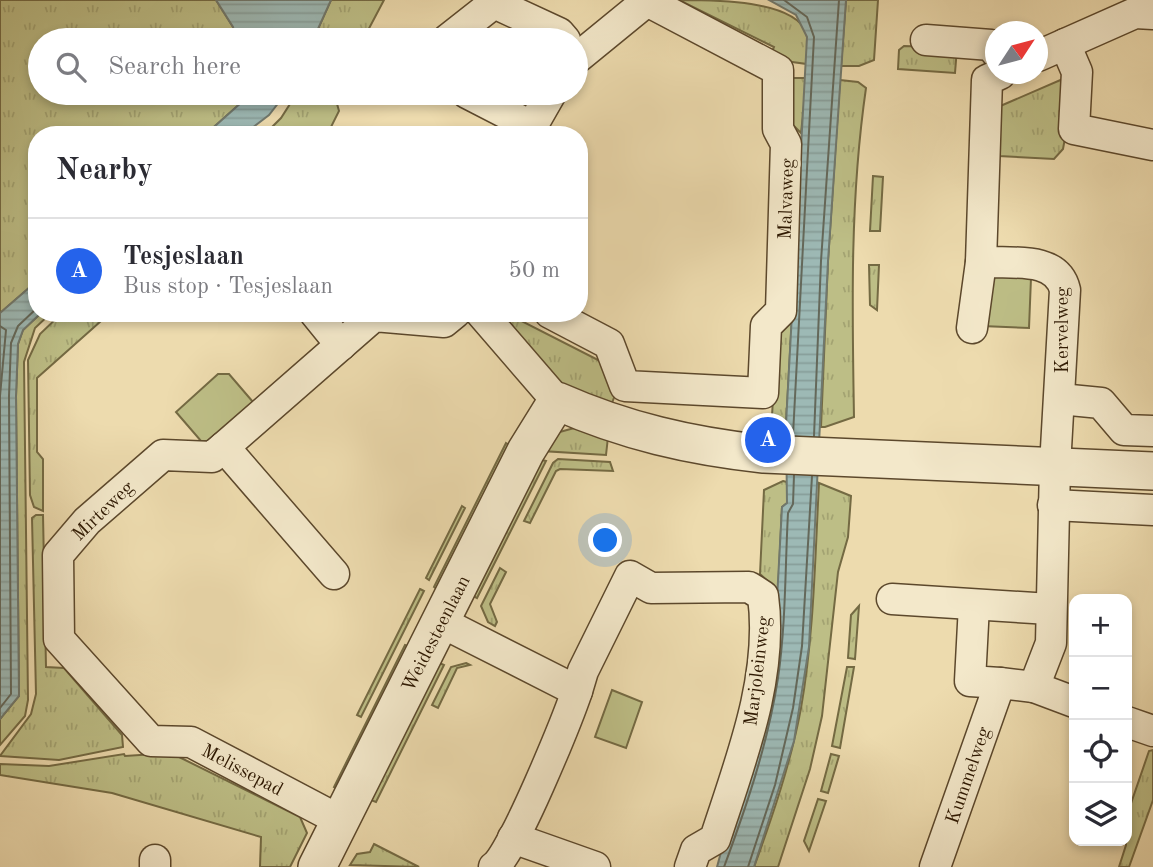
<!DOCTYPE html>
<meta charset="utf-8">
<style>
:root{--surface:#fff;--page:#f7f7f7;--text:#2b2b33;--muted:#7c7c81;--line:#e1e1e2;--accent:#2563eb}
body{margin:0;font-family:"Old Standard TT",serif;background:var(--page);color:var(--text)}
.controls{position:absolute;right:21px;bottom:21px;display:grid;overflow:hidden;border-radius:14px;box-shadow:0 4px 10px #0003}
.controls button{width:63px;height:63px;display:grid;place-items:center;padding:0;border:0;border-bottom:2px solid var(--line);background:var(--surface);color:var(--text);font:35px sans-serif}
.compass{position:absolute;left:985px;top:21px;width:63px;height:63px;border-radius:50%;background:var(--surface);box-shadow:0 4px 10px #0003;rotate:54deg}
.you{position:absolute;left:606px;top:541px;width:24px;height:24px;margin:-18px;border:5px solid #fff;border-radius:50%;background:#1a73e8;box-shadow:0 0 0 10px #1a73e833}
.badge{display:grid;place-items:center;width:46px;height:46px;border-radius:50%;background:var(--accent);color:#fff;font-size:23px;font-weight:700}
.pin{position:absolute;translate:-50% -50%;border:4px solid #fff;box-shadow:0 2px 7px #0006}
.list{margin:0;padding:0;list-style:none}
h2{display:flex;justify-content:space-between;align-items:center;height:91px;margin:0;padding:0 28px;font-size:30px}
h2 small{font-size:23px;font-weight:400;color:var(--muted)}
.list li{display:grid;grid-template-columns:46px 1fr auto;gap:21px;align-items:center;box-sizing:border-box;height:105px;padding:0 28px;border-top:2px solid var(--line)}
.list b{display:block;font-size:26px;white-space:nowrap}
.list p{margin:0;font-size:23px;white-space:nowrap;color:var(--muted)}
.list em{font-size:23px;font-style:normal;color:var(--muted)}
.icon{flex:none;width:38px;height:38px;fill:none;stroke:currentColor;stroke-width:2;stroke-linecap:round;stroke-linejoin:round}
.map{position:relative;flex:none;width:1153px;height:867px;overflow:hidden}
.search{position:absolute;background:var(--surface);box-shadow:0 4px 10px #0003;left:28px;top:28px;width:560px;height:77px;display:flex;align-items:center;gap:18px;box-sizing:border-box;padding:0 24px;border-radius:38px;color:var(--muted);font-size:26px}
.panel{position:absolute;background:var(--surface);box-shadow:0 4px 10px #0003;left:28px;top:126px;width:560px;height:196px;border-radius:28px}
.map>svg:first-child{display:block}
.grass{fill:url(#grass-tufts);stroke:#746a43;stroke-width:2}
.green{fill:#bdbe86;stroke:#746a43;stroke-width:2}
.water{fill:url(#water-rules);stroke:#70786d;stroke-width:2}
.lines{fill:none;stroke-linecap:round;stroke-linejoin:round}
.shore{stroke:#64685a;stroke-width:2}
.minor-casing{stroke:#5c482c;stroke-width:33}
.tertiary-casing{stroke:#5c482c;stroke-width:40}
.minor{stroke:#f3e8ca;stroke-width:30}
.tertiary{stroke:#f3e8ca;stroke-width:37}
.labels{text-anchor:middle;stroke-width:6;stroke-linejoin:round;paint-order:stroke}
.street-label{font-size:19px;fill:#2c1700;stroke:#f3e8ca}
</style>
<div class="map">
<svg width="1153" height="867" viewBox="0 0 1153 867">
<defs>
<pattern id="grass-tufts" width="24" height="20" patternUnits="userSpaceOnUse" patternTransform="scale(1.75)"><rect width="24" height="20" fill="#bdbe86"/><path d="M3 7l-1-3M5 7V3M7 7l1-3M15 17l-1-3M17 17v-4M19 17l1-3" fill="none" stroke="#a3a372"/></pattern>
<pattern id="water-rules" width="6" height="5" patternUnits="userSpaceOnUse" patternTransform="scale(1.75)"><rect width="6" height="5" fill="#9db9b5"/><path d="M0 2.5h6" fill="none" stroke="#879e9a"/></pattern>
</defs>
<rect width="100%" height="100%" fill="#eddbae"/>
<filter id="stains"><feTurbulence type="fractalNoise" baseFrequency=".00286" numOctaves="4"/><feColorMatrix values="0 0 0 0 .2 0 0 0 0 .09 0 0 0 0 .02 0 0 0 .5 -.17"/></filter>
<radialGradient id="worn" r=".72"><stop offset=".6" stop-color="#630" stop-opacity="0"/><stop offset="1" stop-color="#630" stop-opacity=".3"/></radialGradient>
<!-- grass -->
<g class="grass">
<path d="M0,0H216L233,27L236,40H40V93H252L205,135H37V281L0,313Z"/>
<path d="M331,0H384L365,36L313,40Z"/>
<path d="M679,0C715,0 793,0 806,32C809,42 807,54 807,64L785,61L771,54L774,47Z"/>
<path d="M846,0H878L874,60L859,66H841Z"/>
<path d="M904,46L957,48L955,73L898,69L899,50Z"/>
<path d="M1072,75L1061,137L1065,138L1063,149L1054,159L999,156L998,107Z"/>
<path d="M790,78H807L801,133L790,122Z"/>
<path d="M840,80L858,82L866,88C850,198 852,306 854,417L825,427H821L828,261Z"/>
<path d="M297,93H334L339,111L327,135H264L281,118Z"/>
<path d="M873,176L883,177L880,231H870Z"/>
<path d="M869,265H879L877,310L870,305Z"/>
<path d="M41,313H51L35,328L24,362L28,700L25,716L0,745V719L19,696L16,396L18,344L23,330Z"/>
<path d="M62,313H110L37,378V452L43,459V511L34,507L30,495L28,360L40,334Z"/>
<path d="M497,313H506L604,363L615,395L610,408L561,384Z"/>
<path d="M792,319L791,334L786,424L772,416L777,330Z"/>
<path d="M578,427L608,437L606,455L542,451L556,433Z"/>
<path d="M506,443L512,447L440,591L434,587Z"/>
<path d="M538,459L546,461L477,598L470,594Z"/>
<path d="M558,459L610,462L613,471L560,469L556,471L530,523L524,521L553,463Z"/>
<path d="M783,481L787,482V503L782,507L778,590L760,574L764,490Z"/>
<path d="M819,483L851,496L848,537L838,572L822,716L810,769L778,867H754C773,815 791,762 801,708C814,634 815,558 819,483Z"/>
<path d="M462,506L465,508L429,580L426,578Z"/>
<path d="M36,515H43L46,667L64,668L122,735L123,747L59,760L0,756L31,714L36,694L32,518Z"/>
<path d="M500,568L506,572L490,604L497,622L495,626L488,622L481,606Z"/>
<path d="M420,589L424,591L361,717L357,715Z"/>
<path d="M859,606L855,659L848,658L851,615Z"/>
<path d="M405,645L412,648L341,791L334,787Z"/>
<path d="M437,662L444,665L376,802L368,799Z"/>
<path d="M466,663L470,665L457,668L438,708L432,705L451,667Z"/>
<path d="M847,667H854L840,748L832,746Z"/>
<path d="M1153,750V800L1129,867H1119L1126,845L1127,815L1149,751Z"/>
<path d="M171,753L300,817L307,833L290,867H260L261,837L112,793L0,775V764L49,766L124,754L125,756Z"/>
<path d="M831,754L839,756L828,793L821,791Z"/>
<path d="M818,799L826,801L809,851L804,841Z"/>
<path d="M374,844L419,867L350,865L357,854L370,852Z"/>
</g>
<!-- green -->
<g class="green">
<path d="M984,275L1031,278L1029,328L982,326Z"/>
<path d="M218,374H229L253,402L209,441H201L176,412Z"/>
<path d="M612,690L642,702L626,748L595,737Z"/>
</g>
<!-- water -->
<g class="water">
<path d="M216,0H331L313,40H236L233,27Z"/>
<path d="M769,0H846L828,261L809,647L794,741L754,867H717L774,655L782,507L787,503L786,424L807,37L796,15Z"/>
<path d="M252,93H286L269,115L243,135H205Z"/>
<path d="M37,281V313H41L23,330L18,344L16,396L19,696L0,719V313Z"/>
</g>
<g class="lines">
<!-- shore -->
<g class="shore">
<path d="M784,0L807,17L814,37L793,435"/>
<path d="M0,326L6,330L0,396V695"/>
<path d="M814,436L821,261L839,0"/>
<path d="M0,708L11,694L9,396L11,343L18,326L37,308"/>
<path d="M724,867C747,805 768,743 778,678C786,623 785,568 788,513L793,504L794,475"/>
<path d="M748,867L775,785L793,708L802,646L812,476"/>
</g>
<!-- minor casing -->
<g class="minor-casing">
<g id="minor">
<path d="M447,40L494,3L559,33L565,40"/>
<path d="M926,40L991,45L996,52"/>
<path d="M1065,44L1077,72L1074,129L1153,145"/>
<path d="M1038,56L1135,13L1153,14"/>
<path d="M467,93L531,126"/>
<path d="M527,135L551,93"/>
<path d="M315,313L341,345"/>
<path d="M481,313L557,401"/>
<path d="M550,313L609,344L625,386L763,393L766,326L781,311L786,144L778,129V70L647,1L576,59"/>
<path d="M972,328L981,262"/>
<path d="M1060,399L1101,403L1124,430L1153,431"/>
<path d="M224,447L212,457L163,455L87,521L58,555L59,639L151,741L191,742L341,821"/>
<path d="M1053,505L1153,510"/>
<path d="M334,574L224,447L374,316L444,322L455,313"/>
<path d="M892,599L1050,609"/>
<path d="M974,605L970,681L1000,683"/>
<path d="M441,622L577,691C567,720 513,854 494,867"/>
<path d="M1034,687L1074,702"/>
<path d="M577,691L583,671L630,576L651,588L749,587L763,596C774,677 740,762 715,839L696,850L690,867"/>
<path d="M1127,722L1153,731"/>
<path d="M513,838L595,867"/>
<path d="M155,867V860"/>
<path d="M935,867L1000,683L1034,687L1051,643L1055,466L1065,290C1057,255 1010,264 981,262L987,80L1000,74"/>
</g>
</g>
<!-- tertiary casing -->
<g class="tertiary-casing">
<path id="tertiary" d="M317,867L526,451L557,401C625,431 690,446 764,454L1153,471"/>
</g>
<!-- minor -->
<use href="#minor" class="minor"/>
<!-- tertiary -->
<use href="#tertiary" class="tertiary"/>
</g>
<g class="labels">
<!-- street labels -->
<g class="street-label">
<text transform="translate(785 199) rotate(-88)" y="7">Malvaweg</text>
<text transform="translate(1061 330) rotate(-90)" y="7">Kervelweg</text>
<text transform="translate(102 510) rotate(-44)" y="7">Mirteweg</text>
<text transform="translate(435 633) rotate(-63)" y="7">Weidesteenlaan</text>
<text transform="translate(756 671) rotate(-83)" y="7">Marjoleinweg</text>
<text transform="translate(243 769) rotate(28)" y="7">Melissepad</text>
<text transform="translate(967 775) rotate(-71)" y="7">Kummelweg</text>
</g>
</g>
<rect width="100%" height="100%" filter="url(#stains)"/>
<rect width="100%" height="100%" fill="url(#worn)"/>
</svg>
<div class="controls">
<button>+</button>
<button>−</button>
<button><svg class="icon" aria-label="locate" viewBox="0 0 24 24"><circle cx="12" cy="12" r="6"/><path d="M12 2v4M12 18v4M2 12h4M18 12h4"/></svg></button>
<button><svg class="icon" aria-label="layers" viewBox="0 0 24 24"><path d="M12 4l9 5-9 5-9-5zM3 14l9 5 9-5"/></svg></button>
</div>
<svg class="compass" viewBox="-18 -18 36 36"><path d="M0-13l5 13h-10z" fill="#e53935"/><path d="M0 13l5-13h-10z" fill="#7c7c81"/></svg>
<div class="you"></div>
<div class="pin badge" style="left:768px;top:440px">A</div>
<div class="search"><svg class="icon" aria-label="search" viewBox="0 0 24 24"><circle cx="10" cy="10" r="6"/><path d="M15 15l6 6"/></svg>Search here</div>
<section class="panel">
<h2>Nearby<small></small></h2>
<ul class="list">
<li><span class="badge">A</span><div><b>Tesjeslaan</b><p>Bus stop · Tesjeslaan</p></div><em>50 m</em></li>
</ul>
</section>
</div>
